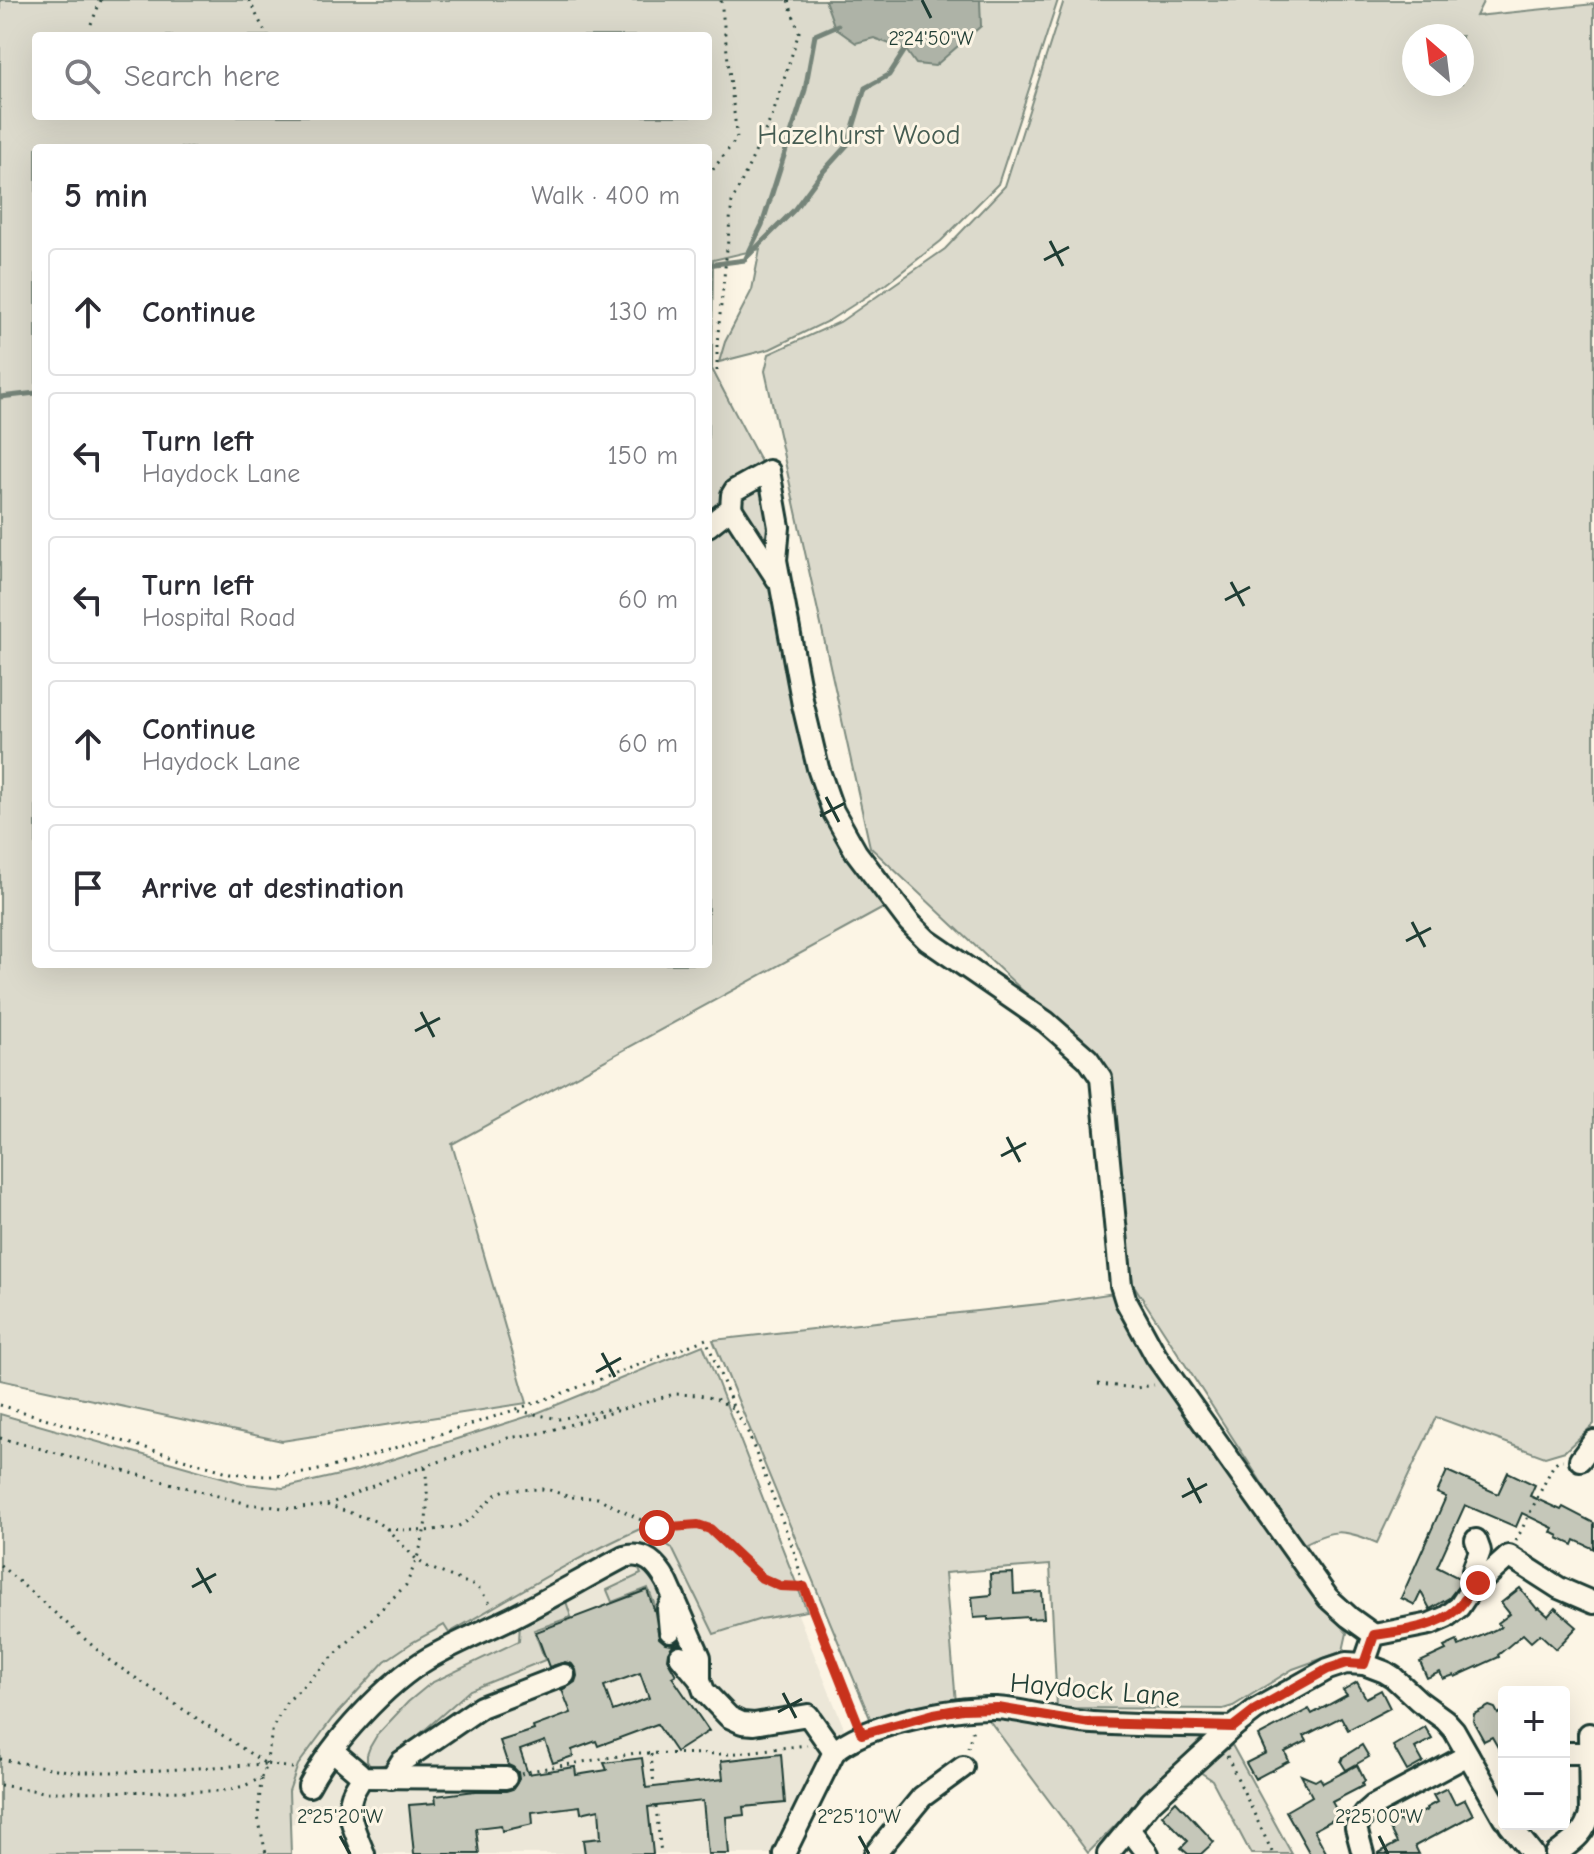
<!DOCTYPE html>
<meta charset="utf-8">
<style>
:root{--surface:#fff;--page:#f2f2f3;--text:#2b2b33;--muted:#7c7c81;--line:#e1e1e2}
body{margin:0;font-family:"Comic Neue",sans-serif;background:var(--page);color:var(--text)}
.controls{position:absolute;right:24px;bottom:24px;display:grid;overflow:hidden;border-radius:8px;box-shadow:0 8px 32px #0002}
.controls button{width:72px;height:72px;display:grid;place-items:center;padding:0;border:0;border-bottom:2px solid var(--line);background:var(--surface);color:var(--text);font:40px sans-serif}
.compass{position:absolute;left:1402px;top:24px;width:72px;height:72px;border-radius:50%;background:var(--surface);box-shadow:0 8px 32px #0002;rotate:332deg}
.stop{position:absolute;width:24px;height:24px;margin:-18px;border:6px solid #c8321e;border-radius:50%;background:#fff}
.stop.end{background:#c8321e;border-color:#fff;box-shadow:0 2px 8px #0008}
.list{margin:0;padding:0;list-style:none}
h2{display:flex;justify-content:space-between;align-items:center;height:104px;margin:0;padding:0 32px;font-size:34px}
h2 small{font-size:26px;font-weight:400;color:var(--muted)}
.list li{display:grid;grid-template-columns:52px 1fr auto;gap:24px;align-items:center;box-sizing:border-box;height:128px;margin:0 16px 16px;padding:0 16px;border:2px solid var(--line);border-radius:8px}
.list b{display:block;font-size:30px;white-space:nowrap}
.list p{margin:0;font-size:26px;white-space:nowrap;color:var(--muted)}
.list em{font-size:26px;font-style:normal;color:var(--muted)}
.icon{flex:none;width:44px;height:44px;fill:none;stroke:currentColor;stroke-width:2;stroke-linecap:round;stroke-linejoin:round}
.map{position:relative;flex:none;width:1594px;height:1854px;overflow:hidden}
.search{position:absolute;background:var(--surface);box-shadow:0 8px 32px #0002;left:32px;top:32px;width:680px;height:88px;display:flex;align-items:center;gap:20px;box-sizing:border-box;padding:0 28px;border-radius:8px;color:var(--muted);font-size:30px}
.panel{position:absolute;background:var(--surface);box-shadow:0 8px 32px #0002;left:32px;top:144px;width:680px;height:824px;border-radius:8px}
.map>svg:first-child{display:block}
.built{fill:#ece7d8}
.green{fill:#dcdacc;stroke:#7e8c80;stroke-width:2;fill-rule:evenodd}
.water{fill:#aeb3a7;stroke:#758479;stroke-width:2}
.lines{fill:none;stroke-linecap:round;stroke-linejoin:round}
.stream{stroke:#758479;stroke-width:5}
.building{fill:#c5c7b9;stroke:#1f3d34;stroke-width:2;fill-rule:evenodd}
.minor-casing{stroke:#1f3d34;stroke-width:26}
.path{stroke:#1f3d34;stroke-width:3;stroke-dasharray:2 6;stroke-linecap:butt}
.minor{stroke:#fcf5e5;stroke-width:20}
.route{stroke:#c8321e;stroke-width:10}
.ticks{fill:none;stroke:#1f3d34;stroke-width:3}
.labels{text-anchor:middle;stroke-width:6;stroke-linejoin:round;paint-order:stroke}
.park-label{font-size:28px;fill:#455c52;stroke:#fcf5e5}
.street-label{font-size:28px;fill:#1f3d34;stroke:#fcf5e5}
.ticks-label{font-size:20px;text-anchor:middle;fill:#1f3d34;stroke:#fcf5e5;stroke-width:6;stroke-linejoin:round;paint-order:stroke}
</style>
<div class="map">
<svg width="1594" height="1854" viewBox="0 0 1594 1854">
<rect width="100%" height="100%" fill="#fcf5e5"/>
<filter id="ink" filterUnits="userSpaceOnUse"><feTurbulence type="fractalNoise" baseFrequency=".0125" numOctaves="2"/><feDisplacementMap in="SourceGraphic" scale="16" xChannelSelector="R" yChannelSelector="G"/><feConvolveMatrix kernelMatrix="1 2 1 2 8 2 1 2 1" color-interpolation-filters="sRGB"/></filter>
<g filter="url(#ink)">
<!-- built -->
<path class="built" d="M640,1529L671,1548L714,1634L761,1619L797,1612L850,1743L794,1854H355L342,1810L291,1824L289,1791L298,1765L332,1719L385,1661L413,1642L445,1625L450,1633L557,1571L617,1539Z"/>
<!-- green -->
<g class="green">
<path d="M0,0H1058L998,184L941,241L886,284L830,320L770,349L719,362L725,342L752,290L760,249L713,260L712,369L762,464L817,781L887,906L452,1144L527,1403L282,1441L0,1380ZM36,36H708V116H36ZM36,148H708V964H36Z"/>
<path d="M1064,0H1484L1476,16L1594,4V1424L1565,1451L1545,1457L1436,1417L1377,1543C1343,1529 1334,1528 1302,1545L1133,1284L1106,1069L870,847L765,371L769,354L840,322L945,249L1005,186ZM1414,36H1462V84H1414Z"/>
<path d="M1114,1293L1311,1589L1347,1633L1343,1651L1293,1669L1233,1706L1223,1709L1057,1708L1050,1565L945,1573L956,1703L872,1723L713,1340L1049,1303Z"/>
<path d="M703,1345L807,1611L761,1619L714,1634L672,1548L640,1529C574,1558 512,1597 449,1633L444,1625L413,1642L385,1661L332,1719L298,1765L289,1791L291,1854H0V1414L246,1484L283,1488L356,1471L532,1415Z"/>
<path d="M636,1563L647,1567L665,1598L662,1613H658L648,1588L612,1602L607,1590L641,1574Z"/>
<path d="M565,1598L571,1617L534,1630L545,1660L470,1690L386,1764L375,1767L370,1766L367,1761V1755L370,1747L377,1735L408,1702L431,1683L519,1641L520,1622Z"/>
<path d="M986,1716L1085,1733L1203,1737L1088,1853Z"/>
<path d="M1232,1745L1292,1854H1251L1212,1780L1200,1772Z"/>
</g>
<!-- water -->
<path class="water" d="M825,0H980L981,26L935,66L916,64L906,50L874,38L856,43L835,28Z"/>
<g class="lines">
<!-- stream -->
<g class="stream">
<path d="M748,256L794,210L820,175L848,144L865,88L889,75L907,47"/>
<path d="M708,265L745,260L762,225L805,90L815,35L838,25"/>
<path d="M0,397L36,393"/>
</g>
</g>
<!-- building -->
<g class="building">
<path d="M1447,1471L1498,1494L1508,1472L1535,1485L1530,1496L1561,1510L1563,1507L1594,1523V1549L1575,1540L1573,1545L1558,1538L1559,1536L1551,1532L1553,1528L1522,1513L1516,1527L1465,1505L1437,1567L1463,1580L1449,1598L1430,1609L1421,1592L1415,1605L1401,1598L1446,1497L1437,1493Z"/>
<path d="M1013,1573L1014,1594L1042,1592L1044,1618L1028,1619V1617L988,1620V1617L974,1618L972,1597L991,1595L990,1574Z"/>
<path d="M1520,1588L1537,1609L1539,1608L1548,1616L1555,1608L1577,1627L1556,1649L1540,1634L1531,1642L1523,1634L1498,1655L1499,1657L1455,1677L1454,1675L1443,1679L1440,1672L1427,1678L1420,1662L1446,1650L1444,1647L1457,1641L1459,1646L1501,1627L1498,1623L1510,1614L1501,1603Z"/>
<path d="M647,1590L655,1612L659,1638L665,1643L672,1644L679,1641L680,1643L672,1646L668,1652L667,1659L676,1675L672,1677L709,1731L676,1752L657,1724L598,1746L596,1741L572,1750L573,1756L553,1763L545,1741L520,1750L528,1774L575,1767L576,1775L607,1770L604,1763L642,1758L646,1788L723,1779L721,1761L781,1754L785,1803L743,1807L744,1815L726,1817L729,1854H708L703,1801L648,1807L653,1854H585L583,1840L601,1838L599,1809L581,1813L580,1806L532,1812L533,1824L502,1831L501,1825L476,1828L479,1854H414L409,1805L436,1803L435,1796L475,1791H506L513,1789L519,1779L518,1772L513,1767L508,1765L500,1741L534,1730L533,1727L571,1713L562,1690L575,1682L577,1676L576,1670L572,1664L565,1662L549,1667L536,1632ZM640,1673L649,1698L613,1711L604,1686Z"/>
<path d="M1357,1682L1366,1698L1381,1690L1390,1708L1348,1730L1341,1717L1304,1736L1307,1741L1285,1752L1289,1761L1255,1779L1246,1763L1266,1753L1258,1736L1309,1709L1312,1714L1347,1695L1343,1690Z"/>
<path d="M1489,1706L1495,1708L1498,1714L1504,1710V1758L1492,1737L1484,1741L1473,1721L1474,1714Z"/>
<path d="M1425,1727L1432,1739L1415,1748L1423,1762L1407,1771L1393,1746Z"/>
<path d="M1362,1745L1369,1757L1346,1770L1341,1762L1343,1757Z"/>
<path d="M1357,1765L1365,1781L1362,1783L1363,1786L1332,1802L1340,1816L1314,1830L1327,1854H1310L1286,1811L1312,1796L1301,1775L1315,1781L1320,1778L1323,1783Z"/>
<path d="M1447,1788L1455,1804L1465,1799L1473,1815L1415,1846L1419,1854H1377L1397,1843L1389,1827L1400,1820L1402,1823L1427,1810L1426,1808L1437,1802L1433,1795Z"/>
<path d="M1176,1801L1214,1842L1201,1854H1188L1181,1848L1188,1841L1162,1815Z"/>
</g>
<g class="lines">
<!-- minor casing -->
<g class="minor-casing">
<g id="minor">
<path d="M731,508L777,579"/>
<path d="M708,526L731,508L732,495L735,490L769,471L779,527L776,560L803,705L818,768L833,811L856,852L909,922L927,940L1046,1022L1088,1059L1101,1078L1121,1285L1126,1301L1156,1356L1328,1598L1349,1617L1374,1635"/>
<path d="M1580,1460L1594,1441"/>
<path d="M1476,1540L1480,1551L1473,1570L1478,1583"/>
<path d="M670,1631L668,1609L674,1597"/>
<path d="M680,1656L700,1680"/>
<path d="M1364,1664L1374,1635L1430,1624L1446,1617L1459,1607L1469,1592L1509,1556L1559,1588L1594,1603"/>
<path d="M333,1751L359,1773L361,1777L506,1778"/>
<path d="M1564,1753H1589"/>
<path d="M361,1777C359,1784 354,1789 352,1795C345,1814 357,1836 364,1854"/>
<path d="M391,1778L401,1762L481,1707L564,1675"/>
<path d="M309,1786C332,1742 386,1683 429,1658C455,1643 484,1631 511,1618C549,1599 586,1577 624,1557C645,1551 657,1564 667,1582L700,1657V1680L704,1691L729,1717L742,1723L754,1724L808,1715L834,1752"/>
<path d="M1509,1824L1533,1854"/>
<path d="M1129,1829L1148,1854"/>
<path d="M784,1854L834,1752C865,1724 953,1707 996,1708C1028,1710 1060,1721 1093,1723C1139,1726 1187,1726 1233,1727"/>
<path d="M875,1854L922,1797L963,1767"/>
<path d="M1108,1854L1151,1802L1233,1727L1255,1710L1328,1669L1346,1663L1364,1664L1385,1672L1393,1677L1419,1701L1445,1720L1454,1730L1504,1818"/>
<path d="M1363,1854L1356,1828L1365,1813L1373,1806L1468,1755"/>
<path d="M1556,1854C1573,1841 1584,1835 1590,1814L1589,1734"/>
</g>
</g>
<!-- path -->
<g class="path">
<path d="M249,0L267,36"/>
<path d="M91,24L101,0"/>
<path d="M708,176L737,138L721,0"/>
<path d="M717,371V343L732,202L773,114L799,32L788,0"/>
<path d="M1098,1384L1136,1388L1154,1385"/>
<path d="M0,1405L231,1473C243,1474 256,1476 268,1476C319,1476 369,1455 417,1441C515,1412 611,1376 706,1339L734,1409L747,1430L794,1551L804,1587L856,1720"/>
<path d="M519,1411L559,1419L621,1407"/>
<path d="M0,1438L248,1504L293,1509L327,1505L394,1477L508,1438L541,1433L674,1394L699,1395L716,1399L734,1409"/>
<path d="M327,1505L375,1521L387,1529L417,1560L428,1567L475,1586L481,1591L493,1607"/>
<path d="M387,1529L425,1531L457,1527L471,1519L495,1495L505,1490L547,1489L570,1497L598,1498L657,1528L698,1525L710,1529L762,1578L780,1586L804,1587"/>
<path d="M1516,1541L1554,1464L1559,1460H1563"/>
<path d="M0,1565L110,1661L266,1764"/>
<path d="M968,1748L973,1728"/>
<path d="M651,1754L654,1786"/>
<path d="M1227,1756L1273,1854"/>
<path d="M0,1759L73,1772H128L266,1764"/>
<path d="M266,1764L273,1727L286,1703L406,1585C425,1543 431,1513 425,1466"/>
<path d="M521,1774L535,1770L636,1753L728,1754L807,1745"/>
<path d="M261,1779L258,1817L266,1854"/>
<path d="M0,1785L44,1792L222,1791L244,1786L261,1778L266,1764L299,1769"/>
<path d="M656,1807L661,1854"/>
</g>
<!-- minor -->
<use href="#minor" class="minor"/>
</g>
</g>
<g class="lines" filter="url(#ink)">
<!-- route -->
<path class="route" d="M657,1528L698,1525L710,1529L762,1578L780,1586L804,1587L862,1734L934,1714L962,1709L998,1708L1090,1723L1233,1727L1255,1710L1328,1669L1346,1663L1364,1664L1374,1635C1401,1631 1437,1628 1458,1608C1465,1601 1470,1591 1478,1583"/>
</g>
<!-- ticks -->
<path class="ticks" d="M922,0L931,18M1050,241L1063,266M1044,260L1069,247M1231,582L1244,606M1225,600L1250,587M826,797L839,822M820,816L845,803M1412,922L1425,947M1406,941L1431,928M421,1012L434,1037M415,1031L440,1018M1007,1137L1020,1162M1001,1156L1026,1143M602,1353L615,1377M596,1372L621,1358M1188,1478L1201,1503M1182,1497L1207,1484M197,1568L211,1593M192,1587L216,1574M783,1693L796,1718M778,1712L802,1699M340,1836L350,1854M859,1836L869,1854M1379,1836L1388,1854"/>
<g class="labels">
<!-- park labels -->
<g class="park-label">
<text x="859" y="144">Hazelhurst Wood</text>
</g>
<!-- street labels -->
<g class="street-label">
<text transform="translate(1095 1689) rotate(5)" y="10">Haydock Lane</text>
</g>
</g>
<g class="ticks-label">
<text x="931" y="45">2°24'50"W</text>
<text x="340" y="1823">2°25'20"W</text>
<text x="859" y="1823">2°25'10"W</text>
<text x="1379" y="1823">2°25'00"W</text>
</g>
</svg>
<div class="controls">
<button>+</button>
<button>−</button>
</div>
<svg class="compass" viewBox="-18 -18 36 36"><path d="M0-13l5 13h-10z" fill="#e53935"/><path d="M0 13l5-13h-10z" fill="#7c7c81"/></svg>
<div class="stop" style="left:657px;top:1528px"></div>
<div class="stop end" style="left:1478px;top:1583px"></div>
<div class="search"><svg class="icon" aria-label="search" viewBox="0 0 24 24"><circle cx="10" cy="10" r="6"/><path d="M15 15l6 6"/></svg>Search here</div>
<section class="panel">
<h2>5 min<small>Walk · 400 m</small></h2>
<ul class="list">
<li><svg class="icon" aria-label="ahead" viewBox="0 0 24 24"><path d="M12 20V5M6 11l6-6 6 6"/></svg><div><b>Continue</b></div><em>130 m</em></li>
<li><svg class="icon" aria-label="left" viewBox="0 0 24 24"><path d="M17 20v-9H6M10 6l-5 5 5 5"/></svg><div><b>Turn left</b><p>Haydock Lane</p></div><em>150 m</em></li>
<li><svg class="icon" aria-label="left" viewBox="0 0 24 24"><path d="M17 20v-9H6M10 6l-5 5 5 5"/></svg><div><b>Turn left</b><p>Hospital Road</p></div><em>60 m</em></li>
<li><svg class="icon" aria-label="ahead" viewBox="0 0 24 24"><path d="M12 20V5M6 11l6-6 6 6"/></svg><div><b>Continue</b><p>Haydock Lane</p></div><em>60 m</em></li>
<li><svg class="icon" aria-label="arrive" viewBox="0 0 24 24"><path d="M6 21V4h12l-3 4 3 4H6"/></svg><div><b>Arrive at destination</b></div></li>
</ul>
</section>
</div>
